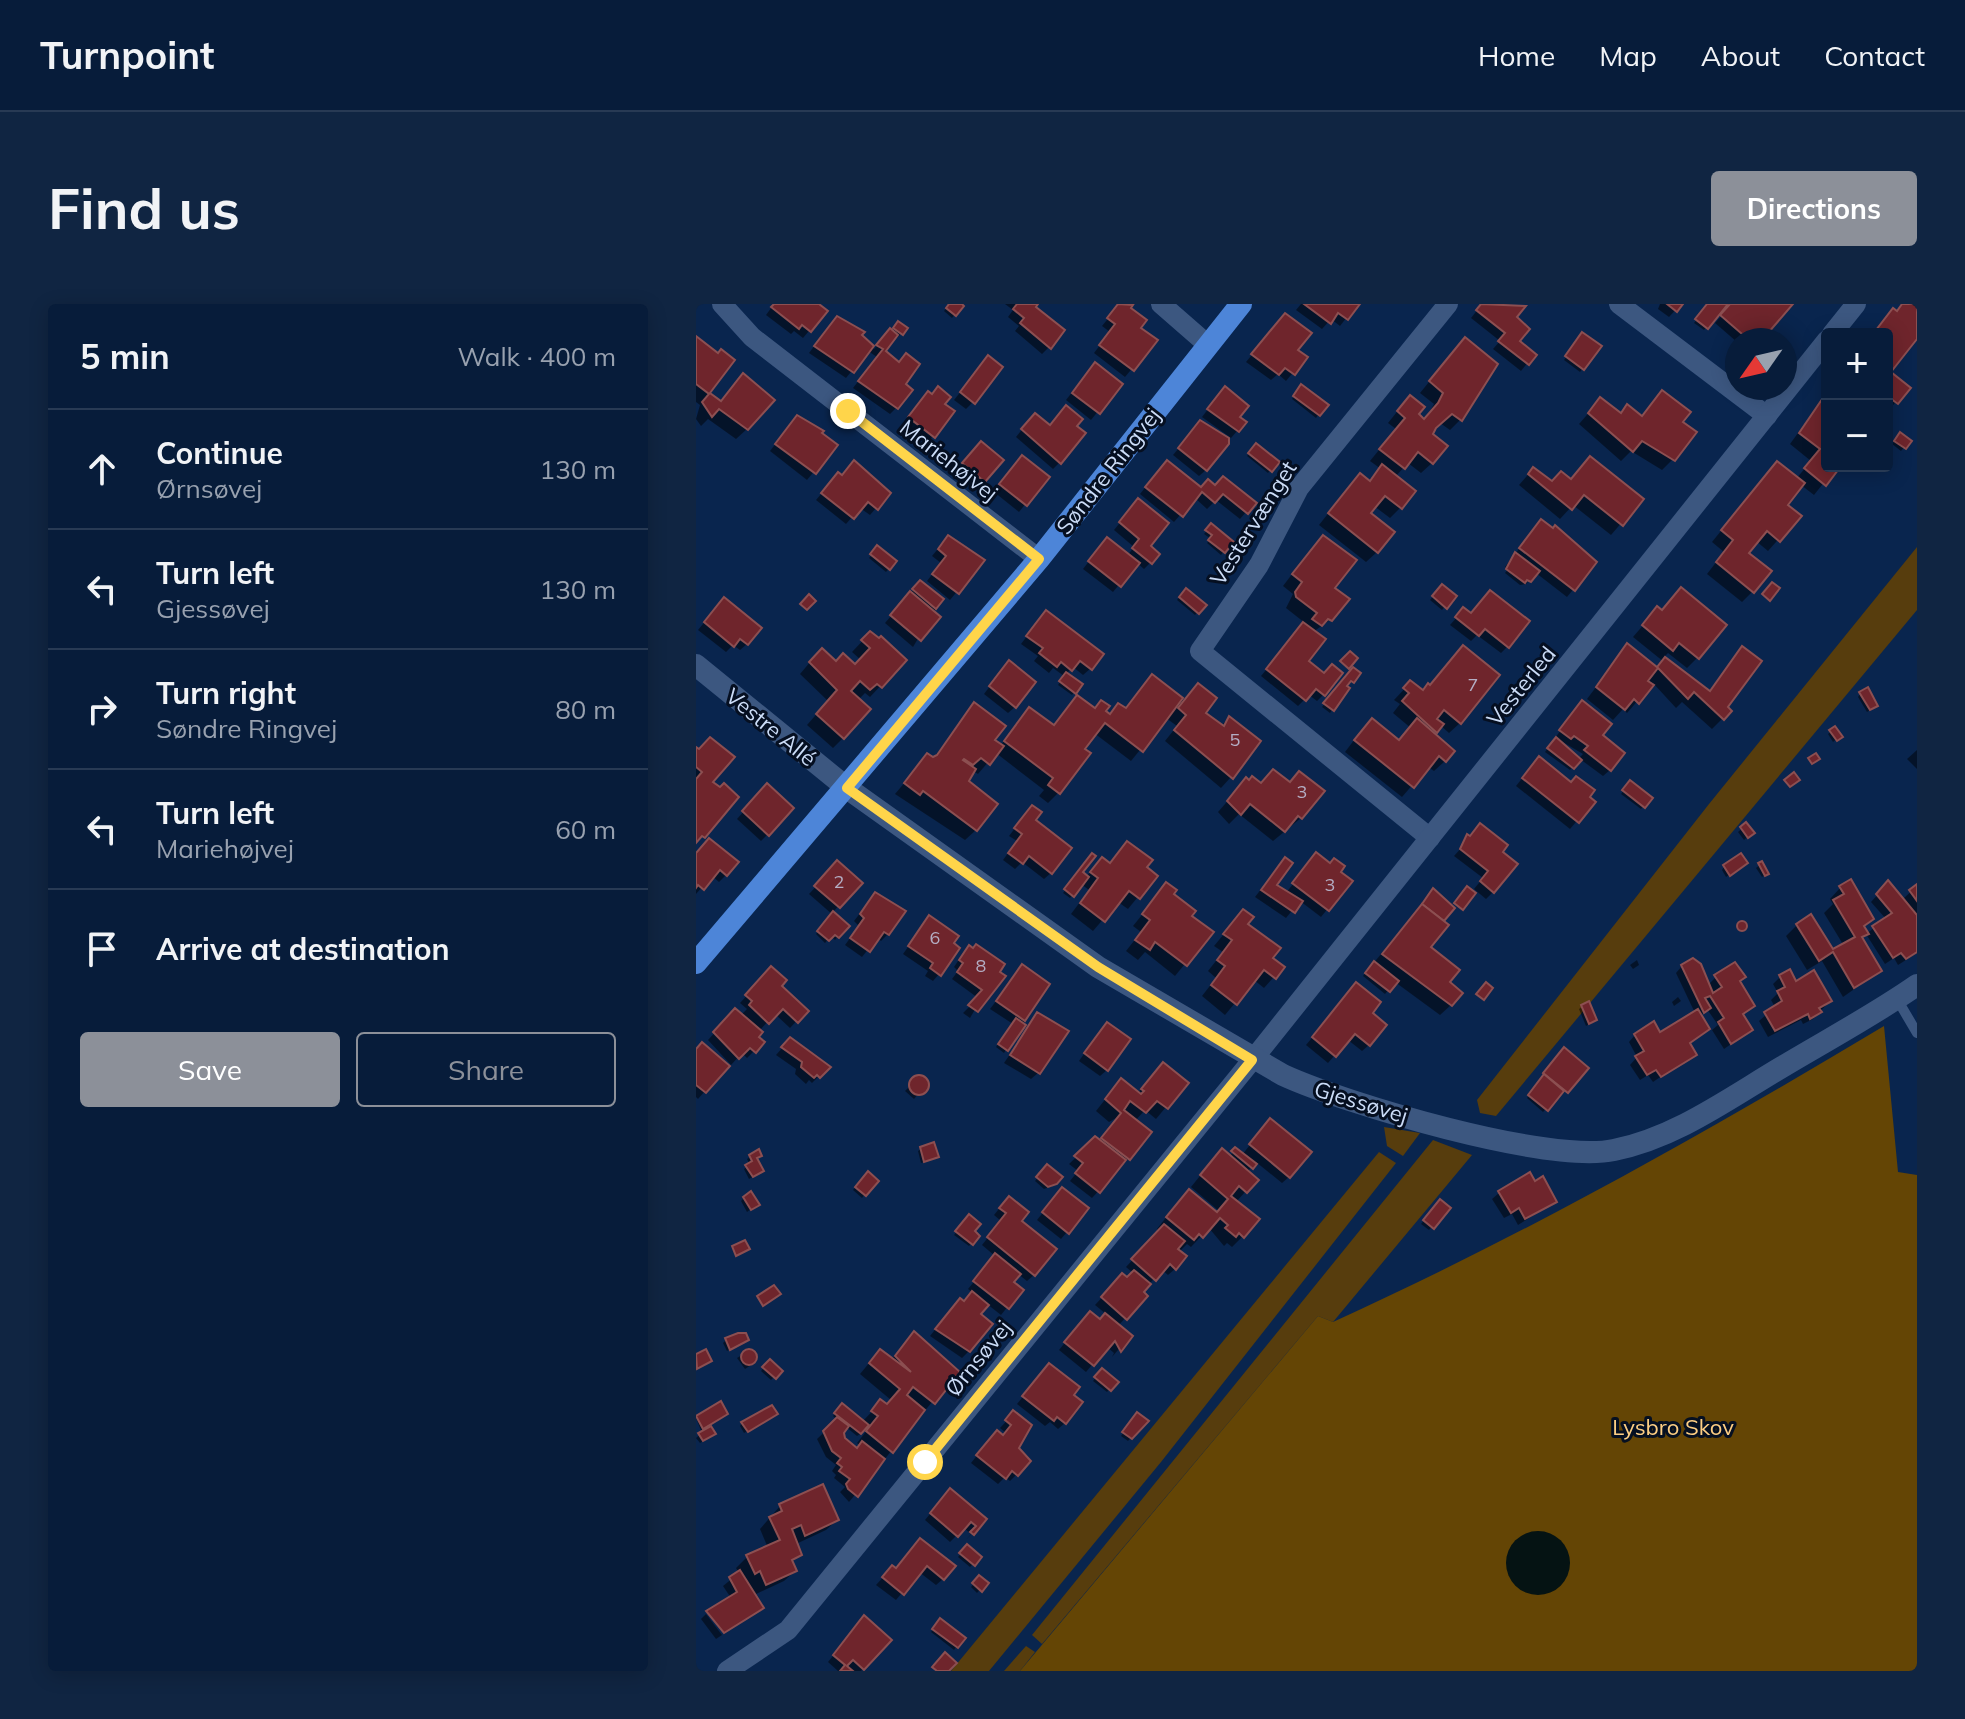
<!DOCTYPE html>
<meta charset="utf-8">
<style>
:root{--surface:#071c3a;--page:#102542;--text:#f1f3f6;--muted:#98a1af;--line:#283a54;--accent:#8c9099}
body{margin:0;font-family:Mulish,sans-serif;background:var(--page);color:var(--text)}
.controls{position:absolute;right:24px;top:24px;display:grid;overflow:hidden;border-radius:8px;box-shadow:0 4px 20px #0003}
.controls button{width:72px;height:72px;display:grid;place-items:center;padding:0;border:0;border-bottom:2px solid var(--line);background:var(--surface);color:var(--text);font:40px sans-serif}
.compass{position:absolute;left:1029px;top:24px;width:72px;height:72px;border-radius:50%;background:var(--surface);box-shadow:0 4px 20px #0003;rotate:236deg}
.stop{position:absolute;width:24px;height:24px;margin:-18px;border:6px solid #ffd54a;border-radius:50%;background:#fff}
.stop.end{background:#ffd54a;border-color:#fff;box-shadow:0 2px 8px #0008}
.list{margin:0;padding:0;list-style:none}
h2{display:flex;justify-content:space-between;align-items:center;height:104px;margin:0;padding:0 32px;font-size:34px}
h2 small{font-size:26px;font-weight:400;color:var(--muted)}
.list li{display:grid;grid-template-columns:52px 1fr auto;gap:24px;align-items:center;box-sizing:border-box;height:120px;padding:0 32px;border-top:2px solid var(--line)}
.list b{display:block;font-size:30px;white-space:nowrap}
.list p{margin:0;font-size:26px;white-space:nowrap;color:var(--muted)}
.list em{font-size:26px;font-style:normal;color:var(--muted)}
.actions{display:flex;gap:16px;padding:24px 32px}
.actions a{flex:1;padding:18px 0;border:2px solid var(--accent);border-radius:8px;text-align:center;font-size:28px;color:var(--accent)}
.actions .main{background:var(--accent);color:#fff}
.icon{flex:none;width:44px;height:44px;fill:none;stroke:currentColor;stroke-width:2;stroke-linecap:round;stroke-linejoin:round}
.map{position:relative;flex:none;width:1221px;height:1367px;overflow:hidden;border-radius:8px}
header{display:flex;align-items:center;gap:48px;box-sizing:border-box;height:112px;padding:0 40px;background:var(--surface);border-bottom:2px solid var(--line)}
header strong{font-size:38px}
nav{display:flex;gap:44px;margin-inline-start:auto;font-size:28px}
.intro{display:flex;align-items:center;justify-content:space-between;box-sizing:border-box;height:192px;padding:0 48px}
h1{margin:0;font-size:56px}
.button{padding:20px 36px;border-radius:8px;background:var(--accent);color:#fff;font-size:28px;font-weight:700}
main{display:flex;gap:48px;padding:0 48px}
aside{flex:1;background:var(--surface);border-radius:8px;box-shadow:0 4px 20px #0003}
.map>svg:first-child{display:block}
.green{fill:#573d0d}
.forest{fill:#644505}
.water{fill:#051313}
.shadow{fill:#0007;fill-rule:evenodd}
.building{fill:#6f252c;stroke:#8c4f51;stroke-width:2}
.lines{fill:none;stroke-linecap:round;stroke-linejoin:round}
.service{stroke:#3c5780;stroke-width:10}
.minor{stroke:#3c5780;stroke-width:20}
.tertiary{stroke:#3c5780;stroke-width:22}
.primary{stroke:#4d85d8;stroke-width:22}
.route{stroke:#ffd54a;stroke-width:10}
.labels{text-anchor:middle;stroke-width:6;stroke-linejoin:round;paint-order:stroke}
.number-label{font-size:18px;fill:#b4aec4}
.street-label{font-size:22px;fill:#cbdcf7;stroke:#050f21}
.park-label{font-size:22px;fill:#fdce83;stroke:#050f21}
</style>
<header>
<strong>Turnpoint</strong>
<nav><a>Home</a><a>Map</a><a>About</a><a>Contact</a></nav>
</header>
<div class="intro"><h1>Find us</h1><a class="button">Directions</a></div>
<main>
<aside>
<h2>5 min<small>Walk · 400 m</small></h2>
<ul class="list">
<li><svg class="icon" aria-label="ahead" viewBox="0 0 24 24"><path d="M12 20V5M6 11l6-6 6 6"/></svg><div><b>Continue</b><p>Ørnsøvej</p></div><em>130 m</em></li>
<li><svg class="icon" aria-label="left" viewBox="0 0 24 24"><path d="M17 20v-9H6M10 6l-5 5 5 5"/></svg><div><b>Turn left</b><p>Gjessøvej</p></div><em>130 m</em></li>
<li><svg class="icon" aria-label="right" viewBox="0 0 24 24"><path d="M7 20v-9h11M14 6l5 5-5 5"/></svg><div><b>Turn right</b><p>Søndre Ringvej</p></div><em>80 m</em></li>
<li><svg class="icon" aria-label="left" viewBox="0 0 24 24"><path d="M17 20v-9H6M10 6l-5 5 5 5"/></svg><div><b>Turn left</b><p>Mariehøjvej</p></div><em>60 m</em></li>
<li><svg class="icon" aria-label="arrive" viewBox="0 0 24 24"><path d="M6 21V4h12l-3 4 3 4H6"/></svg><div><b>Arrive at destination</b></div></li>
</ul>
<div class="actions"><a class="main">Save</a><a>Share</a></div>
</aside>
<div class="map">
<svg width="1221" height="1367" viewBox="0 0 1221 1367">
<rect width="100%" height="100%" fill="#09254e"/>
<!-- green -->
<g class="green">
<path d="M1221,243V306L800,812L784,809L781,796L1013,500Z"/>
<path d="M688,823L724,829L707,852L691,842Z"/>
<path d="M737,836L776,851L637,1018L622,1012L346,1340L336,1331Z"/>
<path d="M683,848L700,859L465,1158L293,1367H255Z"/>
<path d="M330,1342L339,1348L324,1367H308Z"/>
</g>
<!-- forest -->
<path class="forest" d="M1188,722L1202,868L1221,871V1367H324L622,1012L637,1018C828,931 1008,830 1188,722Z"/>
<!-- water -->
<circle class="water" cx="842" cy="1259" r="32"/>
<!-- shadow -->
<g class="shadow">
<path d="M78,0H119L129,8L107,34L98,27L95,30L70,11Z"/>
<path d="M254,0L266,2L256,14L248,7Z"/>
<path d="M309,0H340L337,3L353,43L346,50L319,27L323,22L312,13L317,6Z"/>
<path d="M424,0H431L448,16L442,24L459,37L429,73L398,49L414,28L406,22Z"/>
<path d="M605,0H661L644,22L635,15L626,25L600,6Z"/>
<path d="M786,0L827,3L818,14L821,38L838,51L825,67L797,45L804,37L775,14Z"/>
<path d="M964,0H985L973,13L962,5Z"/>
<path d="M1013,0H1029L1008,26L998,19Z"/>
<path d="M1036,0H1094L1064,36L1041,38L1019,19Z"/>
<path d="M1208,0H1221V32L1192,68L1212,84L1191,108V30H1177Z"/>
<path d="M583,18L599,46L609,54L590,77L582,70L575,76L550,58Z"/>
<path d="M134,21L164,32L178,45L200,22L210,25L187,47L207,80L201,103L194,110L157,84L181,53L172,47L150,74L113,49Z"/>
<path d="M0,34L22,51L37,56L11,89L51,125L40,135L12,115L5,122L0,115L4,101L0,98Z"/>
<path d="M884,34L903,43L884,68L868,56Z"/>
<path d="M759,46L800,60L764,116L754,126L744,119L737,126L736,159L725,169L712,159L699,173L704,204L694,214L678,202L672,209L681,248L670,258L623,221L654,182L672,178L685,165L674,157L700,125L692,119L704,104L727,117L732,111L738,100L724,89Z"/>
<path d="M286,61L277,98L270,105L258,96Z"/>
<path d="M392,68L424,80L395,116L370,96Z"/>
<path d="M603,86L630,101L620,114L596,95Z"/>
<path d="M1131,89V162H1141L1118,191L1105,181L1089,201L1103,212L1072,247L1060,237L1050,249L1056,288L1046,298L1011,270L1028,248L1016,238L1071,170L1100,175L1115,157L1094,140Z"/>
<path d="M522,92L548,119L535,134L506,113Z"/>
<path d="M226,96L247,100L237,132L231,139L207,120Z"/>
<path d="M904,96L924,111L945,114L956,99L977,155L966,166L935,147L925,157L883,120Z"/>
<path d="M332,118L353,123L379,122L364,158L357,165L320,133Z"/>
<path d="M95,120L139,142L111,176L74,147Z"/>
<path d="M498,126L510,166L503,172L477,151Z"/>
<path d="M1204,131L1213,137L1205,147L1196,140Z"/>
<path d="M560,142L581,158L572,169L551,152Z"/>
<path d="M279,146L305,156L281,183L261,167Z"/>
<path d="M319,160L351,173L323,208L298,188Z"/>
<path d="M464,165L505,185L519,183L527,174L550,208L544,215L520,196L511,205L499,194L478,218L444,190Z"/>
<path d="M837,165L856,179L874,177L946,195L915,231L877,201L864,215L823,181Z"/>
<path d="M142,170L180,204L174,211L164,204L150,220L120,196Z"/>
<path d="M436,204L455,258L448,265L441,259L417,288L387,265L404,243L431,252L438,243L418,226Z"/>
<path d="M515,222L535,238L525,251L511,239L515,235L508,230Z"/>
<path d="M839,224L899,259L871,293L840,269L830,280L824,281L809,269L812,265L809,263Z"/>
<path d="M246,240L286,257L254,296L231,277L245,259L236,252Z"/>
<path d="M182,244L199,258L190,268L173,254Z"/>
<path d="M616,244L637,284L634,316L617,328L610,357L628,390L621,397L613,391L602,402L565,372L609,319L590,304L597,290L587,282Z"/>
<path d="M224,278L245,296L217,343L189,319Z"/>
<path d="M746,282L758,292L746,306L734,296Z"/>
<path d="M490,286L508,301L499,311L481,296Z"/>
<path d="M21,303L51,340L44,346L37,341L30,348L2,326Z"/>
<path d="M768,305L811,343L805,349L781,331L775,337L754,321Z"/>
<path d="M961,305L1001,354L991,364L972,349L967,354L1012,389L1047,345L1030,403L1034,407L1016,425L986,398L980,404L957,379L931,409L927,405L917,416L891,395L931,342L960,365L968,358L937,333Z"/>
<path d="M344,315L394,365L387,371L377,363L370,370L384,381L376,391L362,381L368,372L357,364L353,369L338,357L342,352L325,340Z"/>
<path d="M174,329L209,356L174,393L169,389L162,396L147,434L137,444L111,421L132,397L104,370L115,357L159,362L165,356L156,348Z"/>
<path d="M307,365L319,403L312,409L288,390Z"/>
<path d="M657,365V378L651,379L648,383L651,385L634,409L626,403Z"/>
<path d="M456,373L488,397L502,381L507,409L525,422L533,414L535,473L525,484L469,437L481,422L470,414L435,457L398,429L363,488L352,499L343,492L348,486L300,449L282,470L275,466L270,478L280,526L269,536L199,490L232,451L237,455L278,400L296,436L304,442L334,406L356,423L381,393L412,412L423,401L428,406Z"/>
<path d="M714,379L764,419L753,429L744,421L737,430L749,457L738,467L732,463L706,493L649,448L665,427L703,439L716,425L697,409L704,400L698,396Z"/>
<path d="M1164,390L1177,404L1171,408L1162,393Z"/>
<path d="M880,405L904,431L914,466L907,472L884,455L874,466L849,448ZM865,437L887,450L882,455Z"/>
<path d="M1138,425L1141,435L1137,438L1132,430Z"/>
<path d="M14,435L15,478L0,536V447Z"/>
<path d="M1221,446V465L1211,455Z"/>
<path d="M836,462L897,498L874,525L820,482Z"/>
<path d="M550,476L605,514L577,537L543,510L533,520L522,508Z"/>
<path d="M934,479L954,494L945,505L925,490Z"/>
<path d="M64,489L72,530L65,537L41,515Z"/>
<path d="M330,510L337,516L355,569L348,575L326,558L319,565L307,556L321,537L313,532Z"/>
<path d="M1050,521L1056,529L1048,536L1042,528Z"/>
<path d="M785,522L804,548L797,588L790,595L778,585L787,574L758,552Z"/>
<path d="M431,539L448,564L459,572L432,605L422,598L397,627L375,610L393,586L385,580L374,594L367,589L394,554L385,569L390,573L406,555L412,561Z"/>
<path d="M6,543L30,571L23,578L16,572L0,590V550Z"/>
<path d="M614,558L642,568L654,577L625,613L604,597L590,614L559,593L583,562L579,581L590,589Z"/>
<path d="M142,559L164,579L136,609L151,622L139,636L135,632L129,639L120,630L137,611L113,590Z"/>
<path d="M1065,560L1071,569L1066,573L1060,564Z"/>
<path d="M1047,562L1030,573L1026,566L1028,563Z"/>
<path d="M1192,579L1207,595L1221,582V649L1202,661L1198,654L1189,660L1170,630L1190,615L1175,598Z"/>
<path d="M470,581L494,612L515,628L479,672L449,648L442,656L430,647L445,628L437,622Z"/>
<path d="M1144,584L1176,614L1167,624L1170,629L1165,635L1184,667L1147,693L1126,657L1111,666L1090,632L1101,621L1137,648L1148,642L1128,609L1137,600L1134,595Z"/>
<path d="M735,589L756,604L745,617L732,643L751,678L755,701L744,711L699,678L689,690L667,672Z"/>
<path d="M179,590L192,630L185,637L181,634L166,653L149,641L163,622L158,617Z"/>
<path d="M547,607L549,621L574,654L586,664L568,684L558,676L529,711L506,692L520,674L512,667L527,648L518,642Z"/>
<path d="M233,614L243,670L237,677L229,672L232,667L207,650Z"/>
<path d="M266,651L301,668L274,714L267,709L282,694L256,675L262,667L258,663Z"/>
<path d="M941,656L943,661L937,665L934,661Z"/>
<path d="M986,662L1012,681L1020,673L1042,678L1057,702L1046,711L1055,726L1028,745L1016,726L1022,721L1011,705L1004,712L992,740L998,750L957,778L952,771L944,776L934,761L941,753L933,738L939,731H964L999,709L980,669Z"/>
<path d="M326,663L352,681L308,749L300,743L317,720L294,705Z"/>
<path d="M75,665L83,682L110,707L94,724L79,710L63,727L58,747L51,754L46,749L35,761L12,736L33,713L45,711L51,705L44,699Z"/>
<path d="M1084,673L1134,697L1117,715L1107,720L1105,716L1072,733L1063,717L1079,703L1075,696L1082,689L1077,680Z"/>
<path d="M654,688L674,709L673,741L666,747L652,736L632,759L610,741Z"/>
<path d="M982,693L985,697L978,702L976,698Z"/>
<path d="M886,703L899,716L890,722L883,705Z"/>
<path d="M342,710V769L335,775L308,759Z"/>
<path d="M404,727L411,766L404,772L383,757Z"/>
<path d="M94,735L132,763L116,779L113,776L110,780L99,770L100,765L80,751Z"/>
<path d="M0,747L31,762L2,795L0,793Z"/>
<path d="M862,753L890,764L847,808L831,794Z"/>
<path d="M467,760L490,779L460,815L449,806L439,817L432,855L396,894L374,877L382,867L373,860L399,835L403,838L422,813L413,818L400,807L415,788L441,790Z"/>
<path d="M225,771L232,779L218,795L209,787Z"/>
<path d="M568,823L593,873L586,879L560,858L551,868L560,876L540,898L547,932L536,943L531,939L528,942L513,924L495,943L491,940L483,948L489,953L479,965L472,971L466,966L445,989L449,992L422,1022L434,1032L416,1053L418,1049L411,1043L390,1068L363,1046L387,1016L403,1017L410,1010L399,1001L426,972L430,976L437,969L430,963L463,927L461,925L482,898L520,910L523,907L495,883L516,857L533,853L539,846L546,851Z"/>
<path d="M225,845L241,853L225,859L222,847Z"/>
<path d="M54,853L60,855L63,869L53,875L48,865L54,861L51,855Z"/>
<path d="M351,862L365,873L356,882L348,885L339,877Z"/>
<path d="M172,870L180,877L166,894L157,886Z"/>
<path d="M838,879L858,898L822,921L816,910L808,914L796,895L803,889Z"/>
<path d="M360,892L371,928L365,935L341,916Z"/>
<path d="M48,894L58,903L51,908L45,897Z"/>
<path d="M744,897L752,904L733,926L725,920Z"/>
<path d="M306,901L323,917L338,971L331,977L322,970L315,979L325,986L305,1011L291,1000L282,1011L273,1047L266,1054L234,1032L257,1003L277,989L272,985L299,952L286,941L305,917L298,911Z"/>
<path d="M273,913L276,928L282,932L273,942L258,931Z"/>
<path d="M218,1030L261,1068L153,1198L144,1188L149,1183L138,1174L140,1171L136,1167L140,1161L130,1153L121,1135L141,1116L137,1112L146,1102L166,1118L185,1098L190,1102L195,1096L164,1070L174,1058L195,1056ZM150,1123L161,1132L172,1125L161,1139L165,1142L161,1146L147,1135L145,1129Z"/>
<path d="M30,1036L47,1038L31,1047L27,1039Z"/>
<path d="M54,1046L60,1058L49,1065L41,1054Z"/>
<path d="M74,1057L84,1067L75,1076L65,1067Z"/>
<path d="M406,1066L420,1078L411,1088L397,1077Z"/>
<path d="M347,1068L376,1092L369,1119L362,1125L354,1118L349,1122L321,1100Z"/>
<path d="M24,1100L12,1122L17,1130L4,1139L0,1134L6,1129L0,1114Z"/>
<path d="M318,1109L321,1170L314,1177L309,1173L302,1180L275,1159L294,1135L307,1133L310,1129L304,1124Z"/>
<path d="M76,1113L48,1129L44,1122L46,1119Z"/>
<path d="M438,1113L450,1117L432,1137L425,1132Z"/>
<path d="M248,1193L289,1215L270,1236L275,1230L268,1224L254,1238L229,1216Z"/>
<path d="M84,1202L141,1216L130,1226L100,1240L104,1250L95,1259L99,1267L88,1277L58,1291L65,1303L30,1328L13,1308L35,1294L27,1282L43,1269L40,1264L51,1253L72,1244L64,1225Z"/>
<path d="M217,1243L247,1275L240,1281L223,1268L200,1296L180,1281L190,1270L199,1266Z"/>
<path d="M271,1243L283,1254L274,1263L262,1253Z"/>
<path d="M283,1274L290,1279L281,1289L275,1283Z"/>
<path d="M10,1310L26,1331L20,1335L5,1315Z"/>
<path d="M244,1316L267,1334L258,1346L235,1328Z"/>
<path d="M162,1321L193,1336L165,1367H142L132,1358Z"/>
</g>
<!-- building -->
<g class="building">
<path d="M78,0H123L132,7L115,28L106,21L103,25L75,3Z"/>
<path d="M253,0H266L268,2L260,12L250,4Z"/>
<path d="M321,0H342L340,3L369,26L355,45L324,19L328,14L317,5Z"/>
<path d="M422,0L437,1L435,4L451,16L445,24L462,36L438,67L403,41L419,20L411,14Z"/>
<path d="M608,0H664L652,16L642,9L635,20Z"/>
<path d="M785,0L830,2L821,13L834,25L824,37L841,51L833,61L802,37L809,29L780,6Z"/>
<path d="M971,0H987L981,8Z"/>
<path d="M1011,0H1032L1012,25L999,15Z"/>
<path d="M1034,0H1097L1066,36H1053L1024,11Z"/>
<path d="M1206,0H1221V35L1195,68L1215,84L1202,100L1191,92V30H1177L1197,4L1201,7Z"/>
<path d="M589,9L616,29L602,46L612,53L599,71L589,64L583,71L555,50Z"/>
<path d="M141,12L169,28L166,31L178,42L158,69L118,42Z"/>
<path d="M202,17L212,24L207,31L197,24Z"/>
<path d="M194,24L202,31L190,47L203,58L210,49L224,60L210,80L217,86L202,105L162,77L187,45L180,41Z"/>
<path d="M886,28L906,42L888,66L869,52Z"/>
<path d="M0,32L22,49L25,45L39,56L14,89L25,97L47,69L79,96L52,126L23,105L16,113L6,98L13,90L0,80Z"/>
<path d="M769,33L802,60L766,117L756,110L740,124L737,130L752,142L737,160L722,148L709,165L683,145L709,114L701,107L714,91L729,103L723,110L728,115L742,99L747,89L733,77Z"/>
<path d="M292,51L307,63L279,100L264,88Z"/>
<path d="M399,58L427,80L404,110L376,89Z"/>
<path d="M605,80L633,101L624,112L597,92Z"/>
<path d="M242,82L255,93L249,100L259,107L239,134L212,113L232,87L236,90Z"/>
<path d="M529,82L553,102L544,113L551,118L543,128L511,105Z"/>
<path d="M966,86L995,108L987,118L1001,128L979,157L946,137L937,148L892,109L904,93L925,109L931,100L946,112Z"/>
<path d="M1131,88V162H1145L1130,182L1108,164L1124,145L1103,129Z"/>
<path d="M370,101L387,115L381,122L390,129L365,160L325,125L339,109L354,121Z"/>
<path d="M101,111L128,127L126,129L142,141L120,170L79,140Z"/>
<path d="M504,116L533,134V140L511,167L482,144Z"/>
<path d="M1204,128L1216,137L1210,145L1198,137Z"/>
<path d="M285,137L308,156L289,178L266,159Z"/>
<path d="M560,139L584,158L576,168L552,149Z"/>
<path d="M326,151L354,173L331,202L303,180Z"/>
<path d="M894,152L948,195L927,222L888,191L876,206L832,170L837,163L856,177L865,167L875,175Z"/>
<path d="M158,156L195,189L182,206L172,198L158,215L125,189L142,168L146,171Z"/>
<path d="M471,156L505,183L512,175L519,181L527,172L561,199L552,210L527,190L519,199L506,188L487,213L449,183Z"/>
<path d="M1081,157L1109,179L1092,201L1106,212L1084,238L1071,227L1053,249L1076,267L1058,289L1020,258L1037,236L1025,226Z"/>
<path d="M686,160L720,187L706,205L689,192L675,209L699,228L682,249L632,209L664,169L674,177Z"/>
<path d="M442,194L473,219L455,242L464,250L456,260L436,244L443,235L423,218Z"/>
<path d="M845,215L857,224L859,221L901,258L879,287L823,244Z"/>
<path d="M515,219L538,238L529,249L512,236L516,231L509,226Z"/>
<path d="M252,231L289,256L263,290L236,270L250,252L242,245Z"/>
<path d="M627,231L661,256L639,284L654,295L636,317L632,315L626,322L616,315L621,309L600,293L599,288L606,278L596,270Z"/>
<path d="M411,233L444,259L425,283L392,257Z"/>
<path d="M181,241L201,257L194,266L174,250Z"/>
<path d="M819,248L844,267L835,278L831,276L829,279L810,265Z"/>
<path d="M224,276L248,295L240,305L216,285Z"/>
<path d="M1076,278L1084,284L1074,297L1066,290Z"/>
<path d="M746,280L761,292L751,305L736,292Z"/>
<path d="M985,283L1031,321L1003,355L983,339L977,347L946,321L961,302L966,306Z"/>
<path d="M490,284L511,301L503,310L483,293Z"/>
<path d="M794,286L834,317L813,344L789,325L783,332L759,313L767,303L775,309Z"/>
<path d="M214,287L245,313L225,337L194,311Z"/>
<path d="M113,290L120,297L111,306L104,300Z"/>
<path d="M28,293L66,324L52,341L44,335L38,343L8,318Z"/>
<path d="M350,306L408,350L396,366L384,357L376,367L365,358L361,363L343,349L347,344L330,332Z"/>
<path d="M607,318L630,335L613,357L628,369L636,360L647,369L629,392L620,385L610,397L570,365Z"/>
<path d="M174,327L183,334L185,332L211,356L186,384L181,380L174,386L164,377L155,387L175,405L148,435L120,410L141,386L113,358L126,344L140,357L147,349L159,360L174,344L165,336Z"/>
<path d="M931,339L961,363L969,353L1014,387L1046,342L1066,357L1032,403L1036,407L1028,416L998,388L992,395L962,364L952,377L958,381L943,400L938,395L929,406L900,383Z"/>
<path d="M767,341L804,371L765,420L748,406L741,415L748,420L741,429L706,397L713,389L707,384L714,376L727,386L732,379L734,381Z"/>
<path d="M654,347L662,354L653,365L644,357Z"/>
<path d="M313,356L340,378L320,404L293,382Z"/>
<path d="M657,363L665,369L658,379L655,377L651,382L654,384L638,407L627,399Z"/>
<path d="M370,368L387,380L380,390L363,377Z"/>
<path d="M456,370L487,394L447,448L409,419L389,445L395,449L364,490L352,481L357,474L308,437L333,403L358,421L381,391L399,404L405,396L414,402L410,407L414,410L422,399L430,404Z"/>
<path d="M502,379L521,394L510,409L528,422L533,412L565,437L537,475L478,426L490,411L482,404Z"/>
<path d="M1172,383L1182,402L1174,406L1163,388Z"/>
<path d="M886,396L916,420L907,431L929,449L915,467L888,446L892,442L878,432L875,435L863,426Z"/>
<path d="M278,398L310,422L299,436L308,442L294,461L285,454L277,461L268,455L267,456L280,465L273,477L302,500L281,527L227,487L224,491L208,479L231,449L237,453L241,451Z"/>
<path d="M676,414L703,436L721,414L759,447L750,458L743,452L718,484L658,436Z"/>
<path d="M1139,422L1147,433L1141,437L1133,426Z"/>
<path d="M14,433L39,453L17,478L24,483L28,479L43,493L9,534L6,532L0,539V475L6,468L0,463V443L3,445Z"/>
<path d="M860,433L886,456L878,465L851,444Z"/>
<path d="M1120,449L1124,455L1116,460L1112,454Z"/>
<path d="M843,452L875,478L880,472L899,486L894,493L900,498L883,519L826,474Z"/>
<path d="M577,465L594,478L603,467L629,487L606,515L602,512L589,528L554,500L545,511L531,497L550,473L553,476L556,472L565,479Z"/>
<path d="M1098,468L1104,476L1094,483L1088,476Z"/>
<path d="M934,476L957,494L949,504L926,486Z"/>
<path d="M71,479L98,504L73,532L46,507Z"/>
<path d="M336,501L346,508L340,516L376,544L356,570L333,552L327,560L312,549L326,530L318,524Z"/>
<path d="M1050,518L1059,529L1052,534L1044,523Z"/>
<path d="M784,519L812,541L807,548L822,560L798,589L784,577L792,567L764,545L771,530L774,532Z"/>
<path d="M13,534L43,558L31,572L24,566L8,586L2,581L0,584V549Z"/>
<path d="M431,537L457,556L451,563L462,572L444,595L433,587L409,618L384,599L402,574L394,568L406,553L414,559Z"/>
<path d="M620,548L634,559L638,554L649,562L645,568L657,577L633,607L596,579Z"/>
<path d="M396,549L400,552L387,568L393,573L378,593L368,585Z"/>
<path d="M1045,549L1052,559L1034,572L1027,561Z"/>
<path d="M589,553L597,559L581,581L607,597L599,609L565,586Z"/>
<path d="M141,556L167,579L144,604L118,582Z"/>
<path d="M1066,557L1073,570L1069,572L1062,559Z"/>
<path d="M1155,575L1178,615L1168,622L1173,630L1166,633L1186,667L1158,684L1137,648L1123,657L1100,620L1115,610L1137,645L1159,633L1137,596L1148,590L1143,582Z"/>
<path d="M1192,576L1221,611V648L1210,655L1205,649L1197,654L1176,622L1196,609L1180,590Z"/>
<path d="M470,578L481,586L478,590L500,607L496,612L518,628L491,662L459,638L454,646L439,636L454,616L446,610Z"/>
<path d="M1221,580V597L1213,586Z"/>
<path d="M771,582L780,589L767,606L758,599Z"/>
<path d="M737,584L759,604L748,617L726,600Z"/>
<path d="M179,588L210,607L193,631L188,628L174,648L154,634L168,614L164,610Z"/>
<path d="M726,600L753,621L735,643L764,666L754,678L767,689L756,702L686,650Z"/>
<path d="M547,605L558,613L552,620L585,644L577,654L589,663L580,675L568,666L541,701L515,681L529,662L521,656L536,636L527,630Z"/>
<path d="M137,607L154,622L143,634L139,631L133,637L121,627Z"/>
<path d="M233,611L263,632L258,639L264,644L245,672L234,664L237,659L212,642Z"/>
<circle cx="1046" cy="622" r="5"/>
<path d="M280,640L309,660L304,668L310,672L282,708L272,701L286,686L261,668L267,659L263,656L273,641L277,644Z"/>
<path d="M997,654L1005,660L1017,689L1026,683L1018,671L1039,658L1050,673L1044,677L1059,702L1047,710L1057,726L1035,740L1022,718L1028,714L1014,692L1009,694L1015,704L1008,709L985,661Z"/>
<path d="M678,657L703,677L694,688L669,669Z"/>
<path d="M326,660L354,680L329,717L300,697Z"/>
<path d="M75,662L91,676L86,682L113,707L102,719L87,705L73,720L53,701L56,697L49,691Z"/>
<path d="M1094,665L1100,677L1118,666L1136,697L1123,704L1126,708L1114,715L1112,710L1079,727L1068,708L1086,697L1081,687L1089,683L1083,671Z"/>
<path d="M660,678L685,698L677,709L691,721L674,742L659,730L640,753L616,733Z"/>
<path d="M790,678L797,684L788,696L780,690Z"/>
<path d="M893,697L901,716L893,720L885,701Z"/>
<path d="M39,704L67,728L63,733L69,738L60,749L54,744L43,755L17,728Z"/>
<path d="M1002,705L1014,725L994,739L1001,751L965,773L960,766L951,771L939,752L948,747L938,730L958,717L964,728Z"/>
<path d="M341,708L373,727L344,770L314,751Z"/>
<path d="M320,714L330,721L312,747L302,740Z"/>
<path d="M411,718L435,735L412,767L388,749Z"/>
<path d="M94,733L135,763L124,774L121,771L118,774L105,763L106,758L85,743Z"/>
<path d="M6,738L34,762L10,789L0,781V745Z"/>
<path d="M868,743L893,764L872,789L847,769Z"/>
<path d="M467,758L493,779L472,805L461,797L450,809L434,797L428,806L456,828L434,856L405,834L425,809L409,795L425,774L445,790L448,787L445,785Z"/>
<path d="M848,770L868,787L852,807L832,791Z"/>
<circle cx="223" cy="781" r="10"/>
<path d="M574,814L616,848L594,874L553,840Z"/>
<path d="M399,832L430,856L404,889L379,869L387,859L378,852Z"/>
<path d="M238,838L243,853L228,858L224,843Z"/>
<path d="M539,843L561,860L557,865L535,847Z"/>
<path d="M526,844L563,876L551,889L543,882L535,892L564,915L548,934L543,929L540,933L529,924L532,921L524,914L507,934L503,930L498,936L470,913L493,885L521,908L532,895L504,871Z"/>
<path d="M63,845L66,852L61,854L68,867L57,873L49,861L56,857L53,851Z"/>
<path d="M351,860L367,873L361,880L352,883L340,873Z"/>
<path d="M172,867L183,877L170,892L159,883Z"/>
<path d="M834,868L839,877L847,872L861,898L829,915L823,904L815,909L802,887Z"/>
<path d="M366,883L393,904L373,930L346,908Z"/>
<path d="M55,887L64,901L55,906L47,893Z"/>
<path d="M313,892L333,908L326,917L361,945L339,972L291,933L310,909L303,904Z"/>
<path d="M744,895L755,904L738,925L727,916Z"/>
<path d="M273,910L285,920L279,927L284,932L277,941L259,927Z"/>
<path d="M468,920L489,937L482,945L491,952L480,966L474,960L460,977L435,955Z"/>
<path d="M49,936L54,945L40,952L36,942Z"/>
<path d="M299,949L325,970L318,978L328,986L313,1005L277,977Z"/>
<path d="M438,966L455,980L448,988L452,992L431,1016L405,993L426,969L431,973Z"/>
<path d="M78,981L85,990L67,1002L61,992Z"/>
<path d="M276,987L293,1001L285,1010L297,1020L274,1048L239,1025L264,994L268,997Z"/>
<path d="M394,1007L404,1015L409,1009L437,1032L425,1048L419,1037L398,1062L368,1038Z"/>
<path d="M218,1027L264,1068L239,1100L217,1083L211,1091L229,1106L197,1149L170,1127L182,1112L175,1107L184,1095L191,1100L204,1085L173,1059L184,1045L215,1068L199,1052Z"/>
<path d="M42,1029H50L53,1036L34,1046L29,1034Z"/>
<circle cx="53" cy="1053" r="8"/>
<path d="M10,1045L16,1057L1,1065L0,1050Z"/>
<path d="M74,1055L87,1067L80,1075L66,1063Z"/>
<path d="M353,1059L384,1083L378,1091L387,1098L370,1120L361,1113L358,1117L326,1092Z"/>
<path d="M406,1064L423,1078L415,1087L398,1073Z"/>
<path d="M25,1097L32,1110L7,1125L0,1112Z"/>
<path d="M146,1099L173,1121L165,1130L138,1109Z"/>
<path d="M76,1101L82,1110L52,1128L45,1118Z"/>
<path d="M317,1106L336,1121L323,1144L335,1157L322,1172L316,1167L310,1175L280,1151L301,1126L307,1131L315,1121L309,1116Z"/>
<path d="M441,1108L453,1117L436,1135L426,1128Z"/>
<path d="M141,1113L153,1122L148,1129L149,1134L161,1144L166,1137L189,1155L162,1193L152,1185L150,1180L154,1175L143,1167L146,1163L141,1159L145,1154L136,1147L127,1127Z"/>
<path d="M15,1122L20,1130L7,1137L2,1129Z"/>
<path d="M127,1180L143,1216L109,1232L105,1221L96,1225L106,1251L96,1256L101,1267L70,1281L64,1267L59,1270L50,1251L84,1236L73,1213L86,1207L83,1200Z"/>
<path d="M254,1184L291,1215L278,1231L274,1228L280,1222L275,1218L262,1233L234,1209Z"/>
<path d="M224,1234L260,1262L248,1276L231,1262L208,1291L186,1273L196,1261L200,1264Z"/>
<path d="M271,1240L286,1253L279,1262L263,1249Z"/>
<path d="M44,1266L68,1304L28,1329L10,1307L41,1288L33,1273Z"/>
<path d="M283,1271L293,1279L286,1288L276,1279Z"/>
<path d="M168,1311L196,1336L168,1366L157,1356L151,1362L157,1367H144L149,1361L137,1351Z"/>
<path d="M244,1314L270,1334L262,1344L236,1325Z"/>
<path d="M249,1348L261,1359L253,1367H241L236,1363Z"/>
</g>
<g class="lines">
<!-- service -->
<path class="service" d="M1201,695L1221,729"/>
<!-- minor -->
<g class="minor">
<path d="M26,0L56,33L343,255"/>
<path d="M465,0L512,41"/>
<path d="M923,0L1071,112"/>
<path d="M1136,30L1160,0"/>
<path d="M734,534L504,347L563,261L603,184L752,0"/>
<path d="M31,1367L92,1326L566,744L1131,36"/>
</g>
<!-- tertiary -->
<path class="tertiary" d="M0,361L151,484L402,663L587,771C650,800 853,860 918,846C979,834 1032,795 1086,763C1131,736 1178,711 1221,681"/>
<!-- primary -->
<path class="primary" d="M0,659L343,255L545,0"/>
</g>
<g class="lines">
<!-- route -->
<path class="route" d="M152,107L343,255L151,484L402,663L556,756L229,1158"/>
</g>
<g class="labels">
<!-- number labels -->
<g class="number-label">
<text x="777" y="387">7</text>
<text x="539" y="442">5</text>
<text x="606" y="494">3</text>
<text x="143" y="584">2</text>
<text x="634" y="587">3</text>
<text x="239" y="640">6</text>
<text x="285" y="668">8</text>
</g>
<!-- street labels -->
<g class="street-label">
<text transform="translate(253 156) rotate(38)" y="8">Mariehøjvej</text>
<text transform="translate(412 167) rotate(-52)" y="8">Søndre Ringvej</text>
<text transform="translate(557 219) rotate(-58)" y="8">Vestervænget</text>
<text transform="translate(825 382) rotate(-51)" y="8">Vesterled</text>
<text transform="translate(75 423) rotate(39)" y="8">Vestre Allé</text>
<text transform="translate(665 798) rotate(17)" y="8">Gjessøvej</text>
<text transform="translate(282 1054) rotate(-51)" y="8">Ørnsøvej</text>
</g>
<!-- park labels -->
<g class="park-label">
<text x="977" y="1131">Lysbro Skov</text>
</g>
</g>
</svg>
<div class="controls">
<button>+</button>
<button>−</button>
</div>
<svg class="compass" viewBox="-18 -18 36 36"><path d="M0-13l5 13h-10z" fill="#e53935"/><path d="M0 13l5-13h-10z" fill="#98a1af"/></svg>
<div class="stop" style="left:229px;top:1158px"></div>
<div class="stop end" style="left:152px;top:107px"></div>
</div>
</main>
